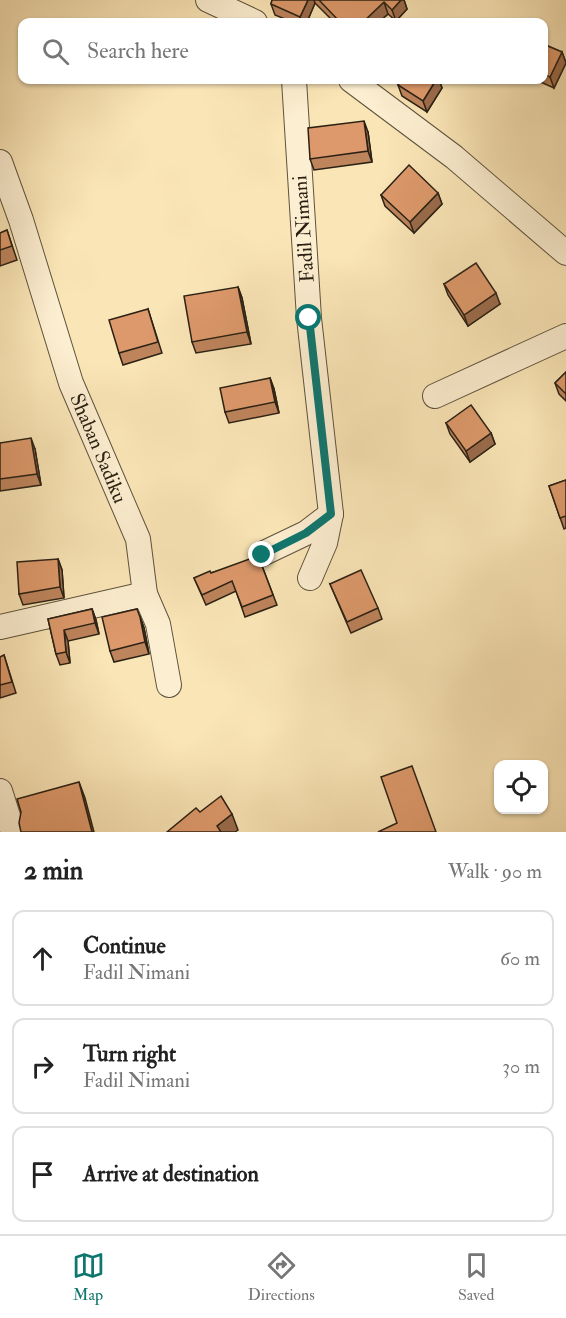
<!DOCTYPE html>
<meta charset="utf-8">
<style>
:root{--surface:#fff;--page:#f2f2f2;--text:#222;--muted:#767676;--line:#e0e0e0;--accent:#0f766e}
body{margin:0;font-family:"IM FELL Double Pica",serif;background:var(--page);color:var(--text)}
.controls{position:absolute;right:18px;bottom:18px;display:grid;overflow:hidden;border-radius:12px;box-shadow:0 2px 4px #0004}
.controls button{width:54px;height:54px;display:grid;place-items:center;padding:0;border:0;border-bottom:2px solid var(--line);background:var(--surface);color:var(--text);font:30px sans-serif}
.stop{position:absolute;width:18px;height:18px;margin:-14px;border:4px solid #0f766e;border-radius:50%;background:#fff}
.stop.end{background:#0f766e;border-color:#fff;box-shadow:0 2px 6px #0008}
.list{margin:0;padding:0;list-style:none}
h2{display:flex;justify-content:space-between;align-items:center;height:78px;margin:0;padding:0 24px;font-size:26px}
h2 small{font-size:20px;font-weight:400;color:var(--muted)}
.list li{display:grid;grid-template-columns:39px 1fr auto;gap:18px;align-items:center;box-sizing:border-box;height:96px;margin:0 12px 12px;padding:0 12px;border:2px solid var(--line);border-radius:12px}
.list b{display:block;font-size:22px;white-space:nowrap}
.list p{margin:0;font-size:20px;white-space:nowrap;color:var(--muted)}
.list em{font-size:20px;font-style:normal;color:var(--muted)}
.icon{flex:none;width:33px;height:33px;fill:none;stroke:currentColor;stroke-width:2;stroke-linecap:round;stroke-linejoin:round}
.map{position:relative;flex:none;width:566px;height:832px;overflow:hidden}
.search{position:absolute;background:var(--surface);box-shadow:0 2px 4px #0004;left:18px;right:18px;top:18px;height:66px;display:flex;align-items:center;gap:15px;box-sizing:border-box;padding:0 21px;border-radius:12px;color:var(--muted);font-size:22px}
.sheet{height:402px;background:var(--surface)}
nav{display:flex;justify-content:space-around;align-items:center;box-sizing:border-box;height:84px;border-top:2px solid var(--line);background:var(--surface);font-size:16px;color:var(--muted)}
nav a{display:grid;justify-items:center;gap:3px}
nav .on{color:var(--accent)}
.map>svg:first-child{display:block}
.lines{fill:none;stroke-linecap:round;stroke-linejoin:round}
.street-casing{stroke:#5e523c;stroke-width:26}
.street{stroke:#fceed0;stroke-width:24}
.wall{fill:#be845c;stroke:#2a2114;stroke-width:1.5}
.shaded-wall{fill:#9b6b4b;stroke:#2a2114;stroke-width:1.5}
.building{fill:#dd996b;stroke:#2a2114;stroke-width:1.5}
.route{stroke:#0f766e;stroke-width:8}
.labels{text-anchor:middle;stroke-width:6;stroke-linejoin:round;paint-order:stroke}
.street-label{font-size:20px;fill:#2a2114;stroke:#fceed0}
</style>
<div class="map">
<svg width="566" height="832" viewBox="0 0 566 832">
<rect width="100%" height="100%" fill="#fae5b6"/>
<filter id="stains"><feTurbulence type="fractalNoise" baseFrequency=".00333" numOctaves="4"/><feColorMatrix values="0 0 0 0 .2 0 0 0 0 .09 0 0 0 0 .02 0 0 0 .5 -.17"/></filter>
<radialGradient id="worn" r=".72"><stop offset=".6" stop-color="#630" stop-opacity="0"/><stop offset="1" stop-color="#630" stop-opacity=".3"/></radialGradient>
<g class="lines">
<!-- street casing -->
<g class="street-casing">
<g id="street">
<path d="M208,0L255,22"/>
<path d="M351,80L454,157L566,253"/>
<path d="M0,162L21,220L71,383L138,539L145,594L0,627"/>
<path d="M435,396L566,336"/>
<path d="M262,554L306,533L331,514L309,318L294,80"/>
<path d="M310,578L325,543L331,514"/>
<path d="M145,594L158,624L169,685"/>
<path d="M0,791L13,832"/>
</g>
</g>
<!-- street -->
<use href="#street" class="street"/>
</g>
<!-- wall -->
<g class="wall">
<path d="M272,0H404L407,9L396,21L388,14L379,22H334L315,3L307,22H292L275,15L271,4Z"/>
<path d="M543,44L562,52L566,63L554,88L536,80H543Z"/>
<path d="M402,80H439L442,88L427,112L402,96L398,85Z"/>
<path d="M368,132L372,162L314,170L310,159Z"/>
<path d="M438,193L442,204L414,233L385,206L381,195Z"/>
<path d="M7,230L17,260L0,266V233Z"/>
<path d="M444,284L500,304L468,326L448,295Z"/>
<path d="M238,287L242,298L251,344L196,353L192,342Z"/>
<path d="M148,309L162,353L123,365L119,353Z"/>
<path d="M566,372V401L559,394L555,383Z"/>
<path d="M270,378L274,389L279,413L229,423L225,412Z"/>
<path d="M446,423L491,433L495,444L470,462L450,434Z"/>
<path d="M0,443L35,449L41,485L0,491Z"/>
<path d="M566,480V528L564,529L549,486Z"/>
<path d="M259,558L277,605L245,617L236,591L206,605L194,578L211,573Z"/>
<path d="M58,559L62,570L64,598L23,605L19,594Z"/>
<path d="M330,584L378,608L382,619L351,633Z"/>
<path d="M92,609L96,620L99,634L68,641L70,663L60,665L56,654L48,619Z"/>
<path d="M140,617L144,628L149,654L114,662L110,651Z"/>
<path d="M4,655L16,693L0,698V657Z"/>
</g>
<!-- shaded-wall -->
<g class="shaded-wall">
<path d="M308,0H314L315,3L307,22H302L300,17Z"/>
<path d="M401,0H404L407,9L396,21L392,10Z"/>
<path d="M384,2L388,14L379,22H363Z"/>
<path d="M562,52L566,63L554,88L550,77Z"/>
<path d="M436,80H439L442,88L427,112L423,101Z"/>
<path d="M364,121L368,132L372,162L368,151Z"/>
<path d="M438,193L442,204L414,233L410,222Z"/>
<path d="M238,287L242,298L251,344L247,332Z"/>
<path d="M496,293L500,304L468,326L464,315Z"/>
<path d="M270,378L274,389L279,413L275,402Z"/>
<path d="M491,433L495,444L470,462L466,451Z"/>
<path d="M31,438L35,449L41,485L37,474Z"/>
<path d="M58,559L62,570L64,598L60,587Z"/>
<path d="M92,609L96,620L99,634L95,623Z"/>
<path d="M140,617L144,628L149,654L145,642Z"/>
<path d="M64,630L68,641L70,663L66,652Z"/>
<path d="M79,782L85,798L94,832H92Z"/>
<path d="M232,814L238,830L235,832H219L217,826Z"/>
</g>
<!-- building -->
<g class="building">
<path d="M272,0H308L300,17L271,4Z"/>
<path d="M319,0H401L392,10L384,2L363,22H340Z"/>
<path d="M543,44L562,52L550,77L543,74Z"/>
<path d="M402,80H436L423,101L398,85Z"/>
<path d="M364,121L368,151L310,159L308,128Z"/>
<path d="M409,165L438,193L410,222L381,195Z"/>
<path d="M7,230L12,246L0,250V233Z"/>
<path d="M476,263L496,293L464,315L444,284Z"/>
<path d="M238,287L247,332L192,342L184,296Z"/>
<path d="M148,309L158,342L119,353L109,320Z"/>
<path d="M566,372V394L555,383Z"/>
<path d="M270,378L275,402L225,412L220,388Z"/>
<path d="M471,405L491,433L466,451L446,423Z"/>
<path d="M31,438L37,474L0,479V443Z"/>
<path d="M566,480V516L560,518L549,486Z"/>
<path d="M255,557L259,558L273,595L242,607L232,581L202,595L194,578L210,571L211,573Z"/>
<path d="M58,559L60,587L19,594L17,562Z"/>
<path d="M361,570L378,608L347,622L330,584Z"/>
<path d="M92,609L95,623L64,630L66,652L56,654L48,619Z"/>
<path d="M137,609L140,617L145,642L110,651L102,617Z"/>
<path d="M4,655L12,682L0,685V657Z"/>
<path d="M412,766L436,832H378L397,823L381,777Z"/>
<path d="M79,782L92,832H21L19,823L21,812L17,799Z"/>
<path d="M221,796L232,814L217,826L221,832H167L196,808L200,812Z"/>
</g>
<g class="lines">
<!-- route -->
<path class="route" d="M262,555L306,533L331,514L309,318"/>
</g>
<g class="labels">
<!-- street labels -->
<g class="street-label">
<text transform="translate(303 229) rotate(-94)" y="7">Fadil Nimani</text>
<text transform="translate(99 448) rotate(67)" y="7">Shaban Sadiku</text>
</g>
</g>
<rect width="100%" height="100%" filter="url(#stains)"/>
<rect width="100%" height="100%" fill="url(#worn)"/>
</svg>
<div class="controls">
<button><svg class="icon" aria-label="locate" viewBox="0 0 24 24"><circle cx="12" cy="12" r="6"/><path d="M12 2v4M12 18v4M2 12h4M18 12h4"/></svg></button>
</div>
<div class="stop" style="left:309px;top:318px"></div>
<div class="stop end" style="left:262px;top:555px"></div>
<div class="search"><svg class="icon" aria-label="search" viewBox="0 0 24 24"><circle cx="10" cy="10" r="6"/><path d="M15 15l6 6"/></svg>Search here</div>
</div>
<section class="sheet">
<h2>2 min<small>Walk · 90 m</small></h2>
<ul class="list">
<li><svg class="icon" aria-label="ahead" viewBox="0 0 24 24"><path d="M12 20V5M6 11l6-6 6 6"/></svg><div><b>Continue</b><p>Fadil Nimani</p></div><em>60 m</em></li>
<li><svg class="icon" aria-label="right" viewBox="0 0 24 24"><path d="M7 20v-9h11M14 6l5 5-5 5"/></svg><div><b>Turn right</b><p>Fadil Nimani</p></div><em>30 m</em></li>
<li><svg class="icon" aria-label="arrive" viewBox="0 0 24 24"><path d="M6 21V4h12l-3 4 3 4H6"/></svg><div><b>Arrive at destination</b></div></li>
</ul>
</section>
<nav>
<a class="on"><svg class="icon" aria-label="map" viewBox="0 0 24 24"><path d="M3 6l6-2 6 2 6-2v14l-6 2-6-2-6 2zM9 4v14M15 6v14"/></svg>Map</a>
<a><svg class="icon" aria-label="directions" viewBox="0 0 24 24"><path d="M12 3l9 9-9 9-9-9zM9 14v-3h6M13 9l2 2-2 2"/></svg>Directions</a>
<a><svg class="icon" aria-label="saved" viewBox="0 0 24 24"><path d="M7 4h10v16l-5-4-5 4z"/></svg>Saved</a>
</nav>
